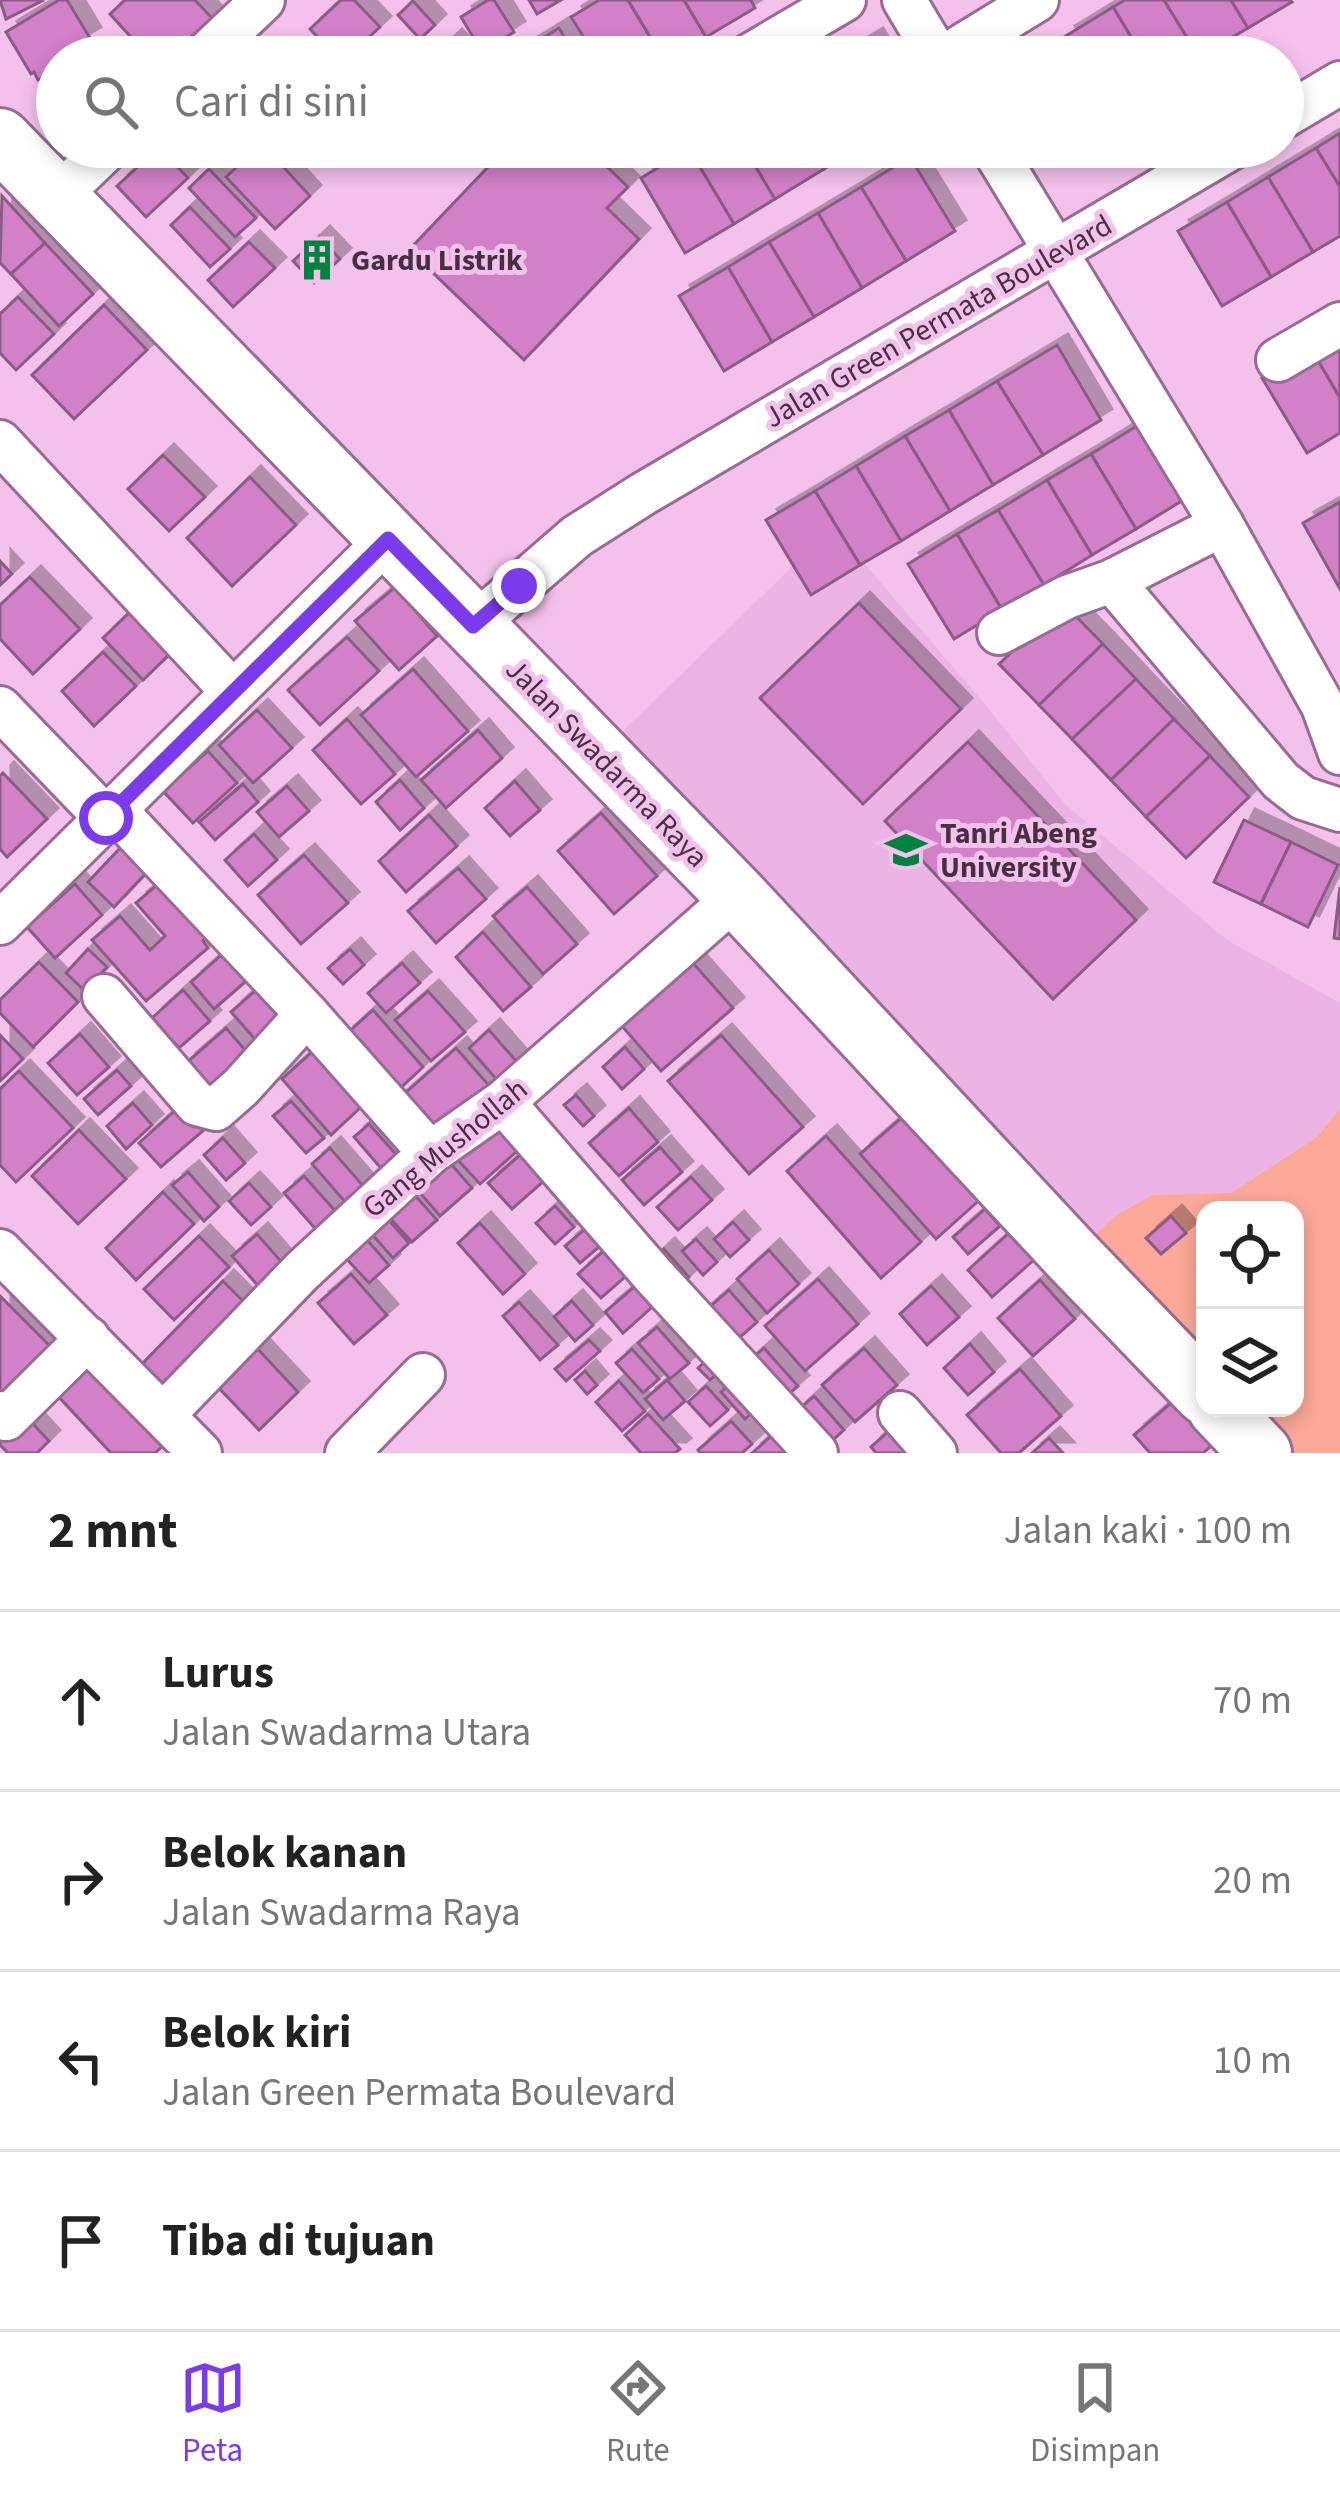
<!DOCTYPE html>
<html lang="id">
<meta charset="utf-8">
<style>
:root{--surface:#fff;--page:#f2f2f2;--text:#222;--muted:#767676;--line:#e0e0e0;--accent:#7c3aed}
body{margin:0;font-family:"Source Sans 3",sans-serif;background:var(--page);color:var(--text)}
.controls{position:absolute;right:36px;bottom:36px;display:grid;overflow:hidden;border-radius:24px;box-shadow:0 6px 18px #0003}
.controls button{width:108px;height:108px;display:grid;place-items:center;padding:0;border:0;border-bottom:3px solid var(--line);background:var(--surface);color:var(--text);font:60px sans-serif}
.stop{position:absolute;width:36px;height:36px;margin:-27px;border:9px solid #7c3aed;border-radius:50%;background:#fff}
.stop.end{background:#7c3aed;border-color:#fff;box-shadow:0 3px 12px #0008}
.list{margin:0;padding:0;list-style:none}
h2{display:flex;justify-content:space-between;align-items:center;height:156px;margin:0;padding:0 48px;font-size:51px}
h2 small{font-size:39px;font-weight:400;color:var(--muted)}
.list li{display:grid;grid-template-columns:78px 1fr auto;gap:36px;align-items:center;box-sizing:border-box;height:180px;padding:0 48px;border-top:3px solid var(--line)}
.list b{display:block;font-size:45px;white-space:nowrap}
.list p{margin:0;font-size:39px;white-space:nowrap;color:var(--muted)}
.list em{font-size:39px;font-style:normal;color:var(--muted)}
.icon{flex:none;width:66px;height:66px;fill:none;stroke:currentColor;stroke-width:2;stroke-linecap:round;stroke-linejoin:round}
.map{position:relative;flex:none;width:1340px;height:1453px;overflow:hidden}
.search{position:absolute;background:var(--surface);box-shadow:0 6px 18px #0003;left:36px;right:36px;top:36px;height:132px;display:flex;align-items:center;gap:30px;box-sizing:border-box;padding:0 42px;border-radius:66px;color:var(--muted);font-size:45px}
.sheet{height:876px;background:var(--surface)}
nav{display:flex;justify-content:space-around;align-items:center;box-sizing:border-box;height:168px;border-top:3px solid var(--line);background:var(--surface);font-size:33px;color:var(--muted)}
nav a{display:grid;justify-items:center;gap:6px}
nav .on{color:var(--accent)}
.map>svg:first-child{display:block}
.built{fill:#ecb4e4}
.green{fill:#fba898}
.building{fill:#d281c9;stroke:#885b83;stroke-width:3;filter:url(#shadow)}
.lines{fill:none;stroke-linecap:round;stroke-linejoin:round}
.minor-casing{stroke:#996b93;stroke-width:48}
.secondary-casing{stroke:#996b93;stroke-width:66}
.minor{stroke:#fff;stroke-width:42}
.secondary{stroke:#fff;stroke-width:60}
.route{stroke:#7c3aed;stroke-width:15}
.labels{text-anchor:middle;stroke-width:10;stroke-linejoin:round;paint-order:stroke}
.poi-label{font-size:30px;font-weight:bold;fill:#453042;stroke:#f4c1ec;text-anchor:start}
.street-label{font-size:30px;fill:#453042;stroke:#f4c1ec}
</style>
<div class="map">
<svg width="1340" height="1453" viewBox="0 0 1340 1453">
<defs>
<filter id="shadow"><feDropShadow dx="11" dy="-11" stdDeviation="0" flood-color="#0004"/></filter>
</defs>
<rect width="100%" height="100%" fill="#f4c1ec"/>
<!-- built -->
<path class="built" d="M833,527L983,702L1065,804L1227,940L1340,1003V1108L1317,1137L1231,1193L1152,1195L1072,1256L597,756Z"/>
<!-- green -->
<path class="green" d="M1340,1108V1453H1266L1222,1408H1295V1210H1205V1391L1072,1256L1114,1217L1152,1195L1231,1193L1317,1137Z"/>
<!-- building -->
<g class="building">
<path d="M0,0H44L6,19Z"/>
<path d="M59,0H67L90,38L76,46L81,54L57,57V69L38,80L34,72L31,74L6,32Z"/>
<path d="M125,0H195L212,18L169,57H149L110,14Z"/>
<path d="M341,0H354L380,27L348,57H337L310,29Z"/>
<path d="M488,0H494L514,32L482,52L461,17Z"/>
<path d="M529,0H561L537,14Z"/>
<path d="M599,0H628L662,57H596L571,17Z"/>
<path d="M628,0H684L706,37L673,57H662Z"/>
<path d="M684,0H751L755,8L706,37Z"/>
<path d="M1125,0H1164L1199,57H1143L1113,7Z"/>
<path d="M1164,0H1231L1248,28L1199,57Z"/>
<path d="M1231,0H1290L1292,2L1248,28Z"/>
<path d="M413,1L435,25L420,39L398,15Z"/>
<path d="M1113,7L1143,57H1076L1064,37Z"/>
<path d="M559,28L576,57H523L520,52Z"/>
<path d="M872,39L883,57H842Z"/>
<path d="M451,40L467,57H433Z"/>
<path d="M127,45L138,57H113Z"/>
<path d="M1340,133V187L1316,148Z"/>
<path d="M159,147L188,178L146,217L117,186Z"/>
<path d="M258,147H265L310,196L275,229L226,177Z"/>
<path d="M507,147H587L628,187L607,208L639,239L524,360L409,250Z"/>
<path d="M693,147H744L775,199L734,224L689,149Z"/>
<path d="M744,147H811L824,169L775,199Z"/>
<path d="M811,147H861L824,169Z"/>
<path d="M1316,148L1340,187V236L1313,252L1268,177Z"/>
<path d="M689,149L734,224L685,253L641,178Z"/>
<path d="M910,157L955,231L906,261L861,187Z"/>
<path d="M209,169L256,218L235,237L189,188Z"/>
<path d="M1268,177L1313,252L1271,277L1227,202Z"/>
<path d="M861,187L906,261L862,288L818,213Z"/>
<path d="M2,196L45,243L11,274L0,263Z"/>
<path d="M1227,202L1271,277L1222,306L1178,231Z"/>
<path d="M190,207L230,249L210,267L171,225Z"/>
<path d="M818,213L862,288L814,317L769,242Z"/>
<path d="M319,237L340,259L314,283L293,261Z"/>
<path d="M249,242L275,268L233,307L208,280Z"/>
<path d="M769,242L814,317L772,342L728,267Z"/>
<path d="M45,243L93,294L59,326L11,274Z"/>
<path d="M728,267L772,342L724,371L679,296Z"/>
<path d="M18,297L54,334L16,370L0,353V314Z"/>
<path d="M104,305L147,350L74,419L32,375Z"/>
<path d="M1340,331V398L1311,349Z"/>
<path d="M1057,345L1101,420L1043,455L997,381Z"/>
<path d="M1311,349L1340,398V433L1307,453L1262,378Z"/>
<path d="M997,381L1043,455L993,485L949,410Z"/>
<path d="M949,410L993,485L950,511L905,436Z"/>
<path d="M1140,424L1185,499L1136,529L1091,454Z"/>
<path d="M905,436L950,511L901,541L856,466Z"/>
<path d="M1091,454L1136,529L1092,555L1047,480Z"/>
<path d="M163,455L205,497L169,531L128,489Z"/>
<path d="M856,466L901,541L860,565L815,491Z"/>
<path d="M250,477L296,525L232,586L187,538Z"/>
<path d="M1047,480L1092,555L1044,585L998,510Z"/>
<path d="M815,491L860,565L811,595L766,520Z"/>
<path d="M1340,502V589L1303,523Z"/>
<path d="M998,510L1044,585L1002,610L957,534Z"/>
<path d="M957,534L1002,610L954,639L908,564Z"/>
<path d="M0,561L12,574L0,585Z"/>
<path d="M30,577L80,629L33,674L0,639V605Z"/>
<path d="M395,587L437,636L399,670L355,621Z"/>
<path d="M859,603L961,709L863,804L760,698Z"/>
<path d="M1063,603L1103,644L1039,705L999,664Z"/>
<path d="M131,611L171,653L143,680L103,638Z"/>
<path d="M347,637L379,671L320,725L288,690Z"/>
<path d="M1103,644L1136,679L1072,739L1039,705Z"/>
<path d="M103,652L136,686L94,726L62,691Z"/>
<path d="M413,669L468,731L416,777L361,715Z"/>
<path d="M1136,679L1174,719L1111,780L1072,739Z"/>
<path d="M257,710L292,748L253,783L219,745Z"/>
<path d="M347,719L395,774L361,804L313,750Z"/>
<path d="M1174,719L1210,756L1146,817L1111,780Z"/>
<path d="M478,730L502,758L446,808L421,780Z"/>
<path d="M968,742L1136,920L1053,999L885,821Z"/>
<path d="M208,751L237,783L193,823L163,791Z"/>
<path d="M1210,756L1249,797L1186,858L1146,817Z"/>
<path d="M3,773L47,819L7,857L0,849V776Z"/>
<path d="M400,780L424,808L400,830L376,802Z"/>
<path d="M515,781L540,810L510,836L485,808Z"/>
<path d="M243,784L258,802L215,840L199,822Z"/>
<path d="M287,786L309,811L279,837L257,812Z"/>
<path d="M601,813L657,876L614,914L558,851Z"/>
<path d="M429,815L457,846L406,892L379,861Z"/>
<path d="M1244,820L1291,842L1261,904L1214,882Z"/>
<path d="M254,834L277,860L248,886L225,860Z"/>
<path d="M1291,842L1338,865L1308,927L1261,904Z"/>
<path d="M124,844L150,869L114,907L88,882Z"/>
<path d="M304,855L348,903L301,944L258,895Z"/>
<path d="M458,868L486,899L436,943L408,911Z"/>
<path d="M167,876L215,930L203,941L208,948L146,1001L92,940L120,916L150,950L165,936L136,903Z"/>
<path d="M75,884L102,915L55,958L27,927Z"/>
<path d="M527,887L577,944L543,974L493,916Z"/>
<path d="M1340,887V939L1334,938Z"/>
<path d="M483,932L531,987L503,1011L456,957Z"/>
<path d="M88,949L107,967L85,991L66,973Z"/>
<path d="M228,949L252,976L214,1009L191,982Z"/>
<path d="M350,949L364,965L343,984L328,968Z"/>
<path d="M685,954L733,1008L661,1071L614,1017Z"/>
<path d="M39,962L78,1002L33,1047L0,1013V1000Z"/>
<path d="M402,963L420,983L386,1013L368,993Z"/>
<path d="M264,983L295,1019L262,1047L231,1012Z"/>
<path d="M183,990L210,1021L179,1048L152,1018Z"/>
<path d="M428,991L465,1032L431,1061L395,1020Z"/>
<path d="M373,1010L423,1067L394,1094L343,1037Z"/>
<path d="M226,1028L252,1058L212,1095L185,1064Z"/>
<path d="M489,1030L525,1071L505,1089L469,1048Z"/>
<path d="M80,1034L109,1067L77,1095L48,1063Z"/>
<path d="M0,1035L23,1059L0,1081Z"/>
<path d="M721,1035L803,1127L749,1174L668,1081Z"/>
<path d="M625,1047L644,1069L622,1089L603,1067Z"/>
<path d="M456,1048L493,1090L431,1145L394,1103Z"/>
<path d="M312,1052L361,1107L331,1135L282,1079Z"/>
<path d="M117,1070L131,1086L98,1115L84,1099Z"/>
<path d="M19,1071L73,1128L16,1182L0,1165V1089Z"/>
<path d="M576,1095L594,1116L583,1126L564,1105Z"/>
<path d="M189,1098L212,1123L161,1167L139,1143Z"/>
<path d="M291,1101L324,1138L306,1153L273,1116Z"/>
<path d="M133,1103L152,1125L126,1149L107,1126Z"/>
<path d="M629,1108L658,1142L619,1176L589,1143Z"/>
<path d="M908,1112L984,1196L936,1239L860,1154Z"/>
<path d="M499,1117L524,1145L480,1184L455,1157Z"/>
<path d="M369,1124L401,1160L386,1174L354,1137Z"/>
<path d="M79,1130L126,1179L78,1224L32,1176Z"/>
<path d="M826,1136L921,1242L881,1278L787,1171Z"/>
<path d="M223,1138L245,1163L226,1180L204,1155Z"/>
<path d="M660,1147L682,1172L644,1205L622,1180Z"/>
<path d="M330,1148L372,1196L354,1212L312,1164Z"/>
<path d="M528,1148L552,1174L512,1209L488,1183Z"/>
<path d="M446,1158L472,1188L440,1216L414,1186Z"/>
<path d="M188,1172L219,1207L204,1221L172,1185Z"/>
<path d="M304,1176L347,1224L327,1242L284,1193Z"/>
<path d="M691,1177L712,1200L678,1230L657,1207Z"/>
<path d="M249,1183L271,1207L251,1225L229,1201Z"/>
<path d="M163,1192L194,1224L136,1280L106,1248Z"/>
<path d="M413,1193L437,1220L412,1242L388,1216Z"/>
<path d="M555,1206L574,1227L555,1244L536,1223Z"/>
<path d="M985,1209L1000,1226L968,1254L953,1237Z"/>
<path d="M385,1216L409,1243L393,1258L369,1231Z"/>
<path d="M1171,1216L1186,1233L1161,1254L1146,1238Z"/>
<path d="M733,1222L749,1240L730,1257L714,1239Z"/>
<path d="M480,1223L525,1274L503,1294L458,1243Z"/>
<path d="M591,1224L606,1241L580,1263L565,1246Z"/>
<path d="M1010,1232L1035,1259L992,1297L968,1270Z"/>
<path d="M257,1234L292,1274L267,1296L232,1256Z"/>
<path d="M363,1235L389,1265L369,1283L341,1253Z"/>
<path d="M199,1236L229,1267L174,1320L144,1289Z"/>
<path d="M696,1239L717,1262L703,1275L682,1251Z"/>
<path d="M609,1246L632,1271L601,1298L578,1274Z"/>
<path d="M664,1249L689,1277L675,1290L650,1262Z"/>
<path d="M769,1250L799,1284L767,1313L737,1279Z"/>
<path d="M351,1274L387,1315L354,1344L318,1303Z"/>
<path d="M818,1279L858,1324L805,1371L765,1326Z"/>
<path d="M1040,1280L1075,1319L1033,1356L998,1318Z"/>
<path d="M223,1281L254,1312L171,1397L140,1366Z"/>
<path d="M641,1281L659,1301L623,1333L605,1312Z"/>
<path d="M931,1286L959,1317L927,1345L900,1314Z"/>
<path d="M729,1290L757,1322L730,1346L702,1314Z"/>
<path d="M0,1296L59,1355L0,1401Z"/>
<path d="M572,1301L593,1325L575,1341L554,1317Z"/>
<path d="M519,1302L558,1345L540,1360L503,1316Z"/>
<path d="M657,1327L689,1363L670,1379L638,1343Z"/>
<path d="M589,1340L600,1351L566,1381L555,1369Z"/>
<path d="M970,1344L994,1372L968,1395L944,1368Z"/>
<path d="M256,1347L298,1392L259,1430L216,1385Z"/>
<path d="M764,1348L798,1386L776,1405L743,1367Z"/>
<path d="M864,1348L897,1385L855,1422L822,1385Z"/>
<path d="M632,1349L659,1379L643,1393L616,1363Z"/>
<path d="M716,1352L727,1365L710,1380L698,1368Z"/>
<path d="M90,1363L166,1443L155,1453H111L56,1394Z"/>
<path d="M1020,1369L1061,1416L1019,1453H1001L967,1415Z"/>
<path d="M585,1371L597,1385L587,1394L575,1380Z"/>
<path d="M667,1380L685,1401L663,1420L645,1399Z"/>
<path d="M619,1381L645,1411L622,1431L596,1402Z"/>
<path d="M733,1381L757,1408L745,1419L721,1392Z"/>
<path d="M706,1386L728,1410L710,1426L688,1402Z"/>
<path d="M814,1396L844,1430L825,1447L795,1413Z"/>
<path d="M1173,1401L1212,1445L1203,1453H1150L1134,1435Z"/>
<path d="M22,1412L49,1441L37,1453H8L0,1445V1433Z"/>
<path d="M648,1414L680,1449L675,1453H641L625,1435Z"/>
<path d="M731,1421L752,1444L742,1453H700L698,1450Z"/>
<path d="M899,1422L919,1453H876L871,1447Z"/>
<path d="M786,1423L812,1453H752Z"/>
<path d="M1049,1438L1063,1453H1032Z"/>
</g>
<g class="lines">
<!-- minor casing -->
<g class="minor-casing">
<g id="minor">
<path d="M904,0L938,57"/>
<path d="M203,57L263,0"/>
<path d="M747,57L844,0"/>
<path d="M944,57L1037,0"/>
<path d="M1283,117L1340,83"/>
<path d="M992,147L1222,525L1323,706L1340,753"/>
<path d="M57,197L109,147"/>
<path d="M1278,360L1340,324"/>
<path d="M0,442L232,691"/>
<path d="M1112,581L1281,781L1303,798L1340,810"/>
<path d="M473,626L577,536L643,494L1233,147"/>
<path d="M999,633L1067,597L1112,581L1222,525"/>
<path d="M0,708L106,818"/>
<path d="M114,809L307,1014L430,1153"/>
<path d="M0,923L388,539"/>
<path d="M104,996L197,1104L216,1109L241,1087L307,1014"/>
<path d="M503,1102L653,1275L816,1453"/>
<path d="M0,1251L200,1453"/>
<path d="M0,1413L6,1419L88,1338"/>
<path d="M900,1413L935,1453"/>
<path d="M164,1414L302,1271L430,1153L503,1102L737,896"/>
<path d="M347,1453L423,1375"/>
</g>
</g>
<!-- secondary casing -->
<g class="secondary-casing">
<g id="secondary">
<path d="M0,139L737,896L1072,1256L1205,1394"/>
<path d="M1218,1408L1261,1453"/>
</g>
</g>
<!-- minor -->
<use href="#minor" class="minor"/>
<!-- secondary -->
<use href="#secondary" class="secondary"/>
</g>
<g class="lines">
<!-- route -->
<path class="route" d="M106,818L388,539L473,626L519,586"/>
</g>
<!-- icons -->
<defs>
<g id="building-bare" transform="scale(3.24)"><path d="M-4-6H4V6H1V3H-1V6H-4ZM-2.5-4.3h1.7v1.8h-1.7ZM.8-4.3h1.7v1.8H.8ZM-2.5-1h1.7V.8h-1.7ZM.8-1h1.7V.8H.8Z" fill="#00833e" stroke="#f4c1ec" stroke-width="2.5" paint-order="stroke"/></g>
<g id="university-bare" transform="scale(3.24)"><path d="M0-5L7-2L0 1L-7-2ZM-4 1L0 2.5L4 1V4Q0 6-4 4Z" fill="#00833e" stroke="#f4c1ec" stroke-width="2.5" paint-order="stroke"/></g>
</defs>
<g fill-rule="evenodd">
<use href="#building-bare" x="317" y="260"/>
<use href="#university-bare" x="906" y="850"/>
</g>
<g class="labels">
<!-- poi labels -->
<g class="poi-label">
<text x="351" y="270">Gardu Listrik</text>
<text x="940" y="843">Tanri Abeng<tspan x="940" dy="34">University</tspan></text>
</g>
<!-- street labels -->
<g class="street-label">
<text transform="translate(938 321) rotate(-30)" y="10">Jalan Green Permata Boulevard</text>
<text transform="translate(607 763) rotate(46)" y="10">Jalan Swadarma Raya</text>
<text transform="translate(445 1148) rotate(-39)" y="10">Gang Mushollah</text>
</g>
</g>
</svg>
<div class="controls">
<button><svg class="icon" aria-label="locate" viewBox="0 0 24 24"><circle cx="12" cy="12" r="6"/><path d="M12 2v4M12 18v4M2 12h4M18 12h4"/></svg></button>
<button><svg class="icon" aria-label="layers" viewBox="0 0 24 24"><path d="M12 4l9 5-9 5-9-5zM3 14l9 5 9-5"/></svg></button>
</div>
<div class="stop" style="left:106px;top:818px"></div>
<div class="stop end" style="left:519px;top:586px"></div>
<div class="search"><svg class="icon" aria-label="search" viewBox="0 0 24 24"><circle cx="10" cy="10" r="6"/><path d="M15 15l6 6"/></svg>Cari di sini</div>
</div>
<section class="sheet">
<h2>2 mnt<small>Jalan kaki · 100 m</small></h2>
<ul class="list">
<li><svg class="icon" aria-label="ahead" viewBox="0 0 24 24"><path d="M12 20V5M6 11l6-6 6 6"/></svg><div><b>Lurus</b><p>Jalan Swadarma Utara</p></div><em>70 m</em></li>
<li><svg class="icon" aria-label="right" viewBox="0 0 24 24"><path d="M7 20v-9h11M14 6l5 5-5 5"/></svg><div><b>Belok kanan</b><p>Jalan Swadarma Raya</p></div><em>20 m</em></li>
<li><svg class="icon" aria-label="left" viewBox="0 0 24 24"><path d="M17 20v-9H6M10 6l-5 5 5 5"/></svg><div><b>Belok kiri</b><p>Jalan Green Permata Boulevard</p></div><em>10 m</em></li>
<li><svg class="icon" aria-label="arrive" viewBox="0 0 24 24"><path d="M6 21V4h12l-3 4 3 4H6"/></svg><div><b>Tiba di tujuan</b></div></li>
</ul>
</section>
<nav>
<a class="on"><svg class="icon" aria-label="map" viewBox="0 0 24 24"><path d="M3 6l6-2 6 2 6-2v14l-6 2-6-2-6 2zM9 4v14M15 6v14"/></svg>Peta</a>
<a><svg class="icon" aria-label="directions" viewBox="0 0 24 24"><path d="M12 3l9 9-9 9-9-9zM9 14v-3h6M13 9l2 2-2 2"/></svg>Rute</a>
<a><svg class="icon" aria-label="saved" viewBox="0 0 24 24"><path d="M7 4h10v16l-5-4-5 4z"/></svg>Disimpan</a>
</nav>
